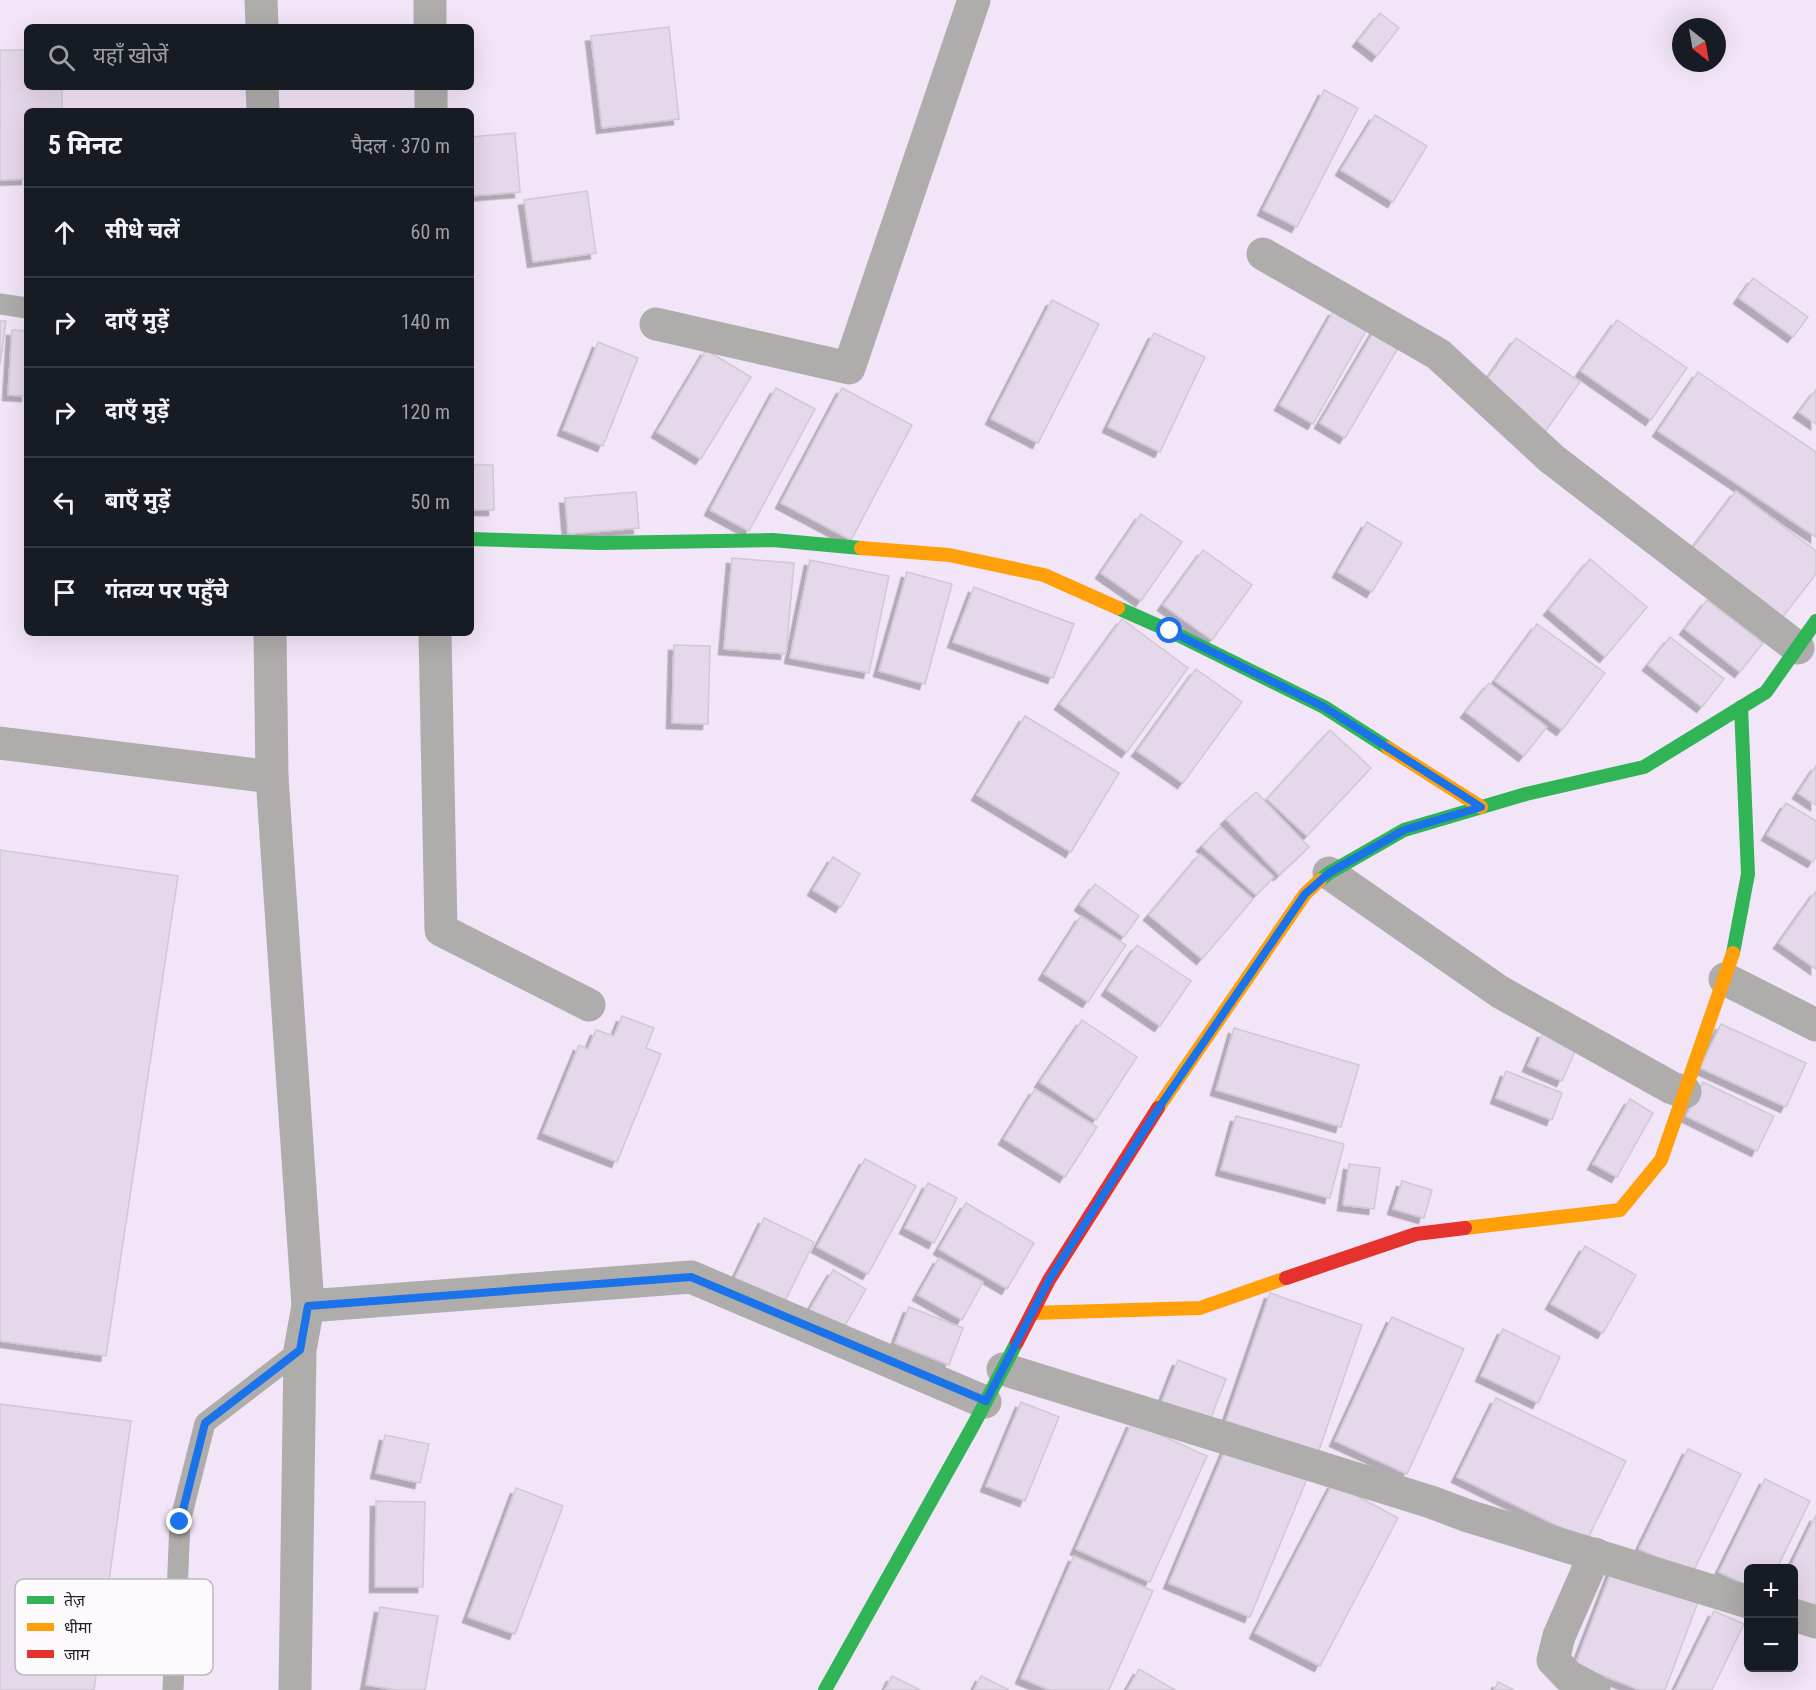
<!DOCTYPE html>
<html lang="hi">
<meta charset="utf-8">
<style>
:root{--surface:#171b24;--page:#242831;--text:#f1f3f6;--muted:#9ea1a6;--line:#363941}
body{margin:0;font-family:"Roboto Condensed","Noto Sans Devanagari",sans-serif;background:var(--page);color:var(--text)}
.controls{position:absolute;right:18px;bottom:18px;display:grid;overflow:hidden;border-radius:9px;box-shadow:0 6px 24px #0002}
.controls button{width:54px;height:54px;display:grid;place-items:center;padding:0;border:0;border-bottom:2px solid var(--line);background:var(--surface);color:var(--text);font:30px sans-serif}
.compass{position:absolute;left:1672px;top:18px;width:54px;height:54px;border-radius:50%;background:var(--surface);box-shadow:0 6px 24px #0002;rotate:149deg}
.stop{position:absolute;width:18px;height:18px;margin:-14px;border:4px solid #1a73e8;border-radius:50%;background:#fff}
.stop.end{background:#1a73e8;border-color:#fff;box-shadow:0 2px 6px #0008}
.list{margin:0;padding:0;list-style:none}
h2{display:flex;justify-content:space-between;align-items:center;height:78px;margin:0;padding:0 24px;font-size:26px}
h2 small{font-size:20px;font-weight:400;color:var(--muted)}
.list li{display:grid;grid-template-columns:39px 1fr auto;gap:18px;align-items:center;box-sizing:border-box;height:90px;padding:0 24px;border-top:2px solid var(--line)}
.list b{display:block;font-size:22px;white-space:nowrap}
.list em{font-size:20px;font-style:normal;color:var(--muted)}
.icon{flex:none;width:33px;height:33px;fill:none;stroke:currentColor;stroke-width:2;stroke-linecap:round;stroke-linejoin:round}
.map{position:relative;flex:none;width:1816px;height:1690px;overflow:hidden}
.search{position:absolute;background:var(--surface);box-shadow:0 6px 24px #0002;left:24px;top:24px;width:450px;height:66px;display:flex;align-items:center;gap:15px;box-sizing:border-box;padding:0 21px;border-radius:9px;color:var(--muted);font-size:22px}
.panel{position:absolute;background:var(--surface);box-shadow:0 6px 24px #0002;left:24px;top:108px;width:450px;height:528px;border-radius:9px}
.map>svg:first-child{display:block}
.built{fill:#f2e5f8;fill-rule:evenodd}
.building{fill:#e5d8eb;stroke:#cfc9d2;stroke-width:1.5;filter:url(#shadow)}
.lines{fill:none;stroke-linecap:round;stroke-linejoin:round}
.lane{stroke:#aeadac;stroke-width:21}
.street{stroke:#aeadac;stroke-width:33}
.fast{stroke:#30b455;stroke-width:14}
.slow{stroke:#ff9f0a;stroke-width:14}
.jam{stroke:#e5322d;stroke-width:14}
.route{stroke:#1a73e8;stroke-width:8}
.key{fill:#fdfafe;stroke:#bcb9be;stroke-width:1.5}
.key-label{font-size:16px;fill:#252027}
</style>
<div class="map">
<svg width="1816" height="1690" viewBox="0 0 1816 1690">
<defs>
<filter id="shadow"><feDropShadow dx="-5.5" dy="5.5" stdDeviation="0" flood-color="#0004"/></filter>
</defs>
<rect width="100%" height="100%" fill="#f5edf8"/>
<!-- built -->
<path class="built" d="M0,0H1816V1690H0ZM27,27H471V87H27ZM1681,27H1717V63H1681ZM27,111H471V633H27ZM1748,1568H1794V1668H1748Z"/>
<!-- building -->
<g class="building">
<path d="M1380,13L1399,28L1377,56L1358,41Z"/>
<path d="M669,27L679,119L602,128L591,36Z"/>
<path d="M0,50H27V87H62V111H27V179L0,180Z"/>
<path d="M1324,90L1358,108L1297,227L1263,210Z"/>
<path d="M1375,115L1427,146L1393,202L1341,170Z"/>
<path d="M515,133L520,192L471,196V137Z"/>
<path d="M587,191L596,253L533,262L524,200Z"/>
<path d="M1753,278L1808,317L1793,337L1739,298Z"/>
<path d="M1052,300L1099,324L1038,443L991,419Z"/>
<path d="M1334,310L1367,329L1313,424L1280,405Z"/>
<path d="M1617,320L1687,368L1651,420L1581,371Z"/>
<path d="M0,321H6L0,365Z"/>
<path d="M1376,328L1401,343L1345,438L1320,423Z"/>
<path d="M12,330L27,331V396L8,395Z"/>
<path d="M1154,333L1205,357L1160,452L1108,427Z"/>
<path d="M1516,338L1580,382L1545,432L1481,388Z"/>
<path d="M598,342L638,358L603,446L563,430Z"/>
<path d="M706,350L751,377L701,459L657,432Z"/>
<path d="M1698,372L1816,452V537L1658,431Z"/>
<path d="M776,388L815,409L749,531L710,510Z"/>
<path d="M842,388L912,425L851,540L781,503Z"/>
<path d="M1816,390V424L1799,412Z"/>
<path d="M471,465H493L494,510H471Z"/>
<path d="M1736,491L1816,551V574L1778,623L1688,554Z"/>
<path d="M636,492L639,528L568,534L565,498Z"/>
<path d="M1141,514L1182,542L1141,601L1101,573Z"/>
<path d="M1367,522L1402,543L1372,592L1338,572Z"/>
<path d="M1203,550L1252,585L1212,640L1163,605Z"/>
<path d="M732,558L794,563L786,654L724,649Z"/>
<path d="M1590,559L1647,607L1605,657L1549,610Z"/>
<path d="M810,560L889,576L869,673L790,658Z"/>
<path d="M907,572L952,584L925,684L879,671Z"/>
<path d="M974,587L1074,624L1053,678L953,642Z"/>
<path d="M1707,600L1763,643L1740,672L1685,629Z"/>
<path d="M1122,619L1188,668L1127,752L1060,704Z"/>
<path d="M1537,624L1605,673L1562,730L1495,681Z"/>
<path d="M1670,637L1724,679L1702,707L1648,665Z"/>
<path d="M674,645L710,646L708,724L672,723Z"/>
<path d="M1196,669L1242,702L1183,783L1137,751Z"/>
<path d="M1489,683L1547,727L1524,756L1466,712Z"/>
<path d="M1025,716L1119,773L1071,852L977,795Z"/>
<path d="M1330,730L1371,768L1307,836L1267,799Z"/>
<path d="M1816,766V805L1798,793Z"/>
<path d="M1256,792L1309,847L1279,875L1226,819Z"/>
<path d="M1786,803L1816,821V857L1813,862L1767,835Z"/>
<path d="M1220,827L1274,877L1256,895L1202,846Z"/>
<path d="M0,850L178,876L106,1356L0,1341Z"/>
<path d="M1200,854L1253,899L1202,959L1149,915Z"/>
<path d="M833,857L860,874L841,907L813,890Z"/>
<path d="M1095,884L1139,916L1124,937L1080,905Z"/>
<path d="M1816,891V969L1779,943Z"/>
<path d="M1081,916L1126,945L1088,1002L1044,974Z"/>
<path d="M1137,945L1191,981L1160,1026L1107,990Z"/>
<path d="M622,1016L654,1028L646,1048L661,1054L617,1162L543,1133L579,1045L588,1049L596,1030L614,1036Z"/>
<path d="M1082,1020L1137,1057L1096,1120L1040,1082Z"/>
<path d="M1721,1024L1806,1063L1786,1107L1700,1068Z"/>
<path d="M1234,1028L1359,1065L1341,1127L1216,1090Z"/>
<path d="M1543,1032L1577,1047L1562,1081L1528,1066Z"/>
<path d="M1506,1071L1562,1093L1552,1120L1496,1098Z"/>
<path d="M1703,1082L1774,1116L1757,1151L1686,1116Z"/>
<path d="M1035,1089L1097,1127L1065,1177L1004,1139Z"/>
<path d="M1630,1099L1653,1113L1617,1177L1593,1164Z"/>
<path d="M1236,1116L1344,1144L1330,1198L1221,1170Z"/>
<path d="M865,1159L916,1186L868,1274L817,1247Z"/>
<path d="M1349,1164L1380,1168L1374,1209L1343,1205Z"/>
<path d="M1402,1181L1432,1190L1424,1218L1393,1209Z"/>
<path d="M928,1183L957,1198L934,1243L905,1228Z"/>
<path d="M966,1203L1034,1243L1007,1289L939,1249Z"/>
<path d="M764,1218L814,1242L784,1303L734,1280Z"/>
<path d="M1585,1246L1636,1275L1603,1333L1551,1304Z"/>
<path d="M939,1258L983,1282L962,1320L918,1295Z"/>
<path d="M833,1270L866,1289L839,1336L806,1316Z"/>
<path d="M1270,1293L1362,1325L1318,1453L1226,1421Z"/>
<path d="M909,1307L963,1328L949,1365L895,1343Z"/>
<path d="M1392,1317L1464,1349L1407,1474L1335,1441Z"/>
<path d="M1503,1329L1560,1357L1538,1403L1481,1376Z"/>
<path d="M1178,1360L1226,1379L1207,1428L1159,1409Z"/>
<path d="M1496,1398L1626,1461L1587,1540L1457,1477Z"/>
<path d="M1021,1402L1059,1417L1025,1501L986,1486Z"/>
<path d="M0,1404L131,1421L94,1690H0Z"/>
<path d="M1132,1422L1207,1456L1150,1582L1076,1549Z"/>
<path d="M385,1435L429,1444L420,1483L376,1473Z"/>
<path d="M1229,1441L1309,1474L1250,1617L1169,1583Z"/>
<path d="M1688,1449L1741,1474L1692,1574L1639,1549Z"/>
<path d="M1765,1479L1810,1501L1777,1568H1748V1586L1719,1572Z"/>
<path d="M1333,1483L1398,1518L1320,1666L1255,1633Z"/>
<path d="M516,1488L563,1506L515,1634L468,1617Z"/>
<path d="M376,1501L425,1502L423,1587H375Z"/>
<path d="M1816,1515V1615L1794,1604V1568H1790Z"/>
<path d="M1074,1556L1153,1591L1109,1690H1049L1021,1678Z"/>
<path d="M1612,1570L1698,1602L1665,1690H1640L1575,1665Z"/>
<path d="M380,1607L438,1616L425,1690H397L366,1685Z"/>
<path d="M1714,1611L1744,1624L1712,1690H1675Z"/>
<path d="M1139,1669L1175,1690H1127Z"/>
<path d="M892,1676L920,1690H885Z"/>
<path d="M981,1676L1009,1690H974Z"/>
<path d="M1498,1682L1514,1690H1494Z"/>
</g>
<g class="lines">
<!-- lane -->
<g class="lane">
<path d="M0,304L27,308"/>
<path d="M173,1690L180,1522L205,1423L300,1350"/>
</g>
<!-- street -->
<g class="street">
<path d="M261,0L262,27"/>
<path d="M430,0V27"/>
<path d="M262,87L263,111"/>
<path d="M431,87V111"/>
<path d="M1263,254L1438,354L1552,459L1798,648"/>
<path d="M656,324L849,368L974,0"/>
<path d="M270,633L272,777L308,1306L300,1350L295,1690"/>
<path d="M435,633L441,930L589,1005"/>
<path d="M0,743L272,777"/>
<path d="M1329,873L1500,992L1672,1088L1685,1092"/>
<path d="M1725,979L1816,1025"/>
<path d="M308,1306L691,1277L985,1402"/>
<path d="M1003,1369L1431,1502L1468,1516L1748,1602"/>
<path d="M1794,1615L1816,1622"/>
<path d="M1594,1690L1568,1676L1553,1660L1559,1636L1595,1554"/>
</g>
<!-- fast -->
<g class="fast">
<path d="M471,539L600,543L773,540L861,548"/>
<path d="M1118,608L1170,631L1324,707L1388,748"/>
<path d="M1320,880L1329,873L1404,830L1526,794L1644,767L1766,692L1816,621"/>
<path d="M1733,953L1748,874L1741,707"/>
<path d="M825,1690L974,1424L1017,1342"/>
</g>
<!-- slow -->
<g class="slow">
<path d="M861,548L949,555L1044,575L1118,608"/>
<path d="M1388,748L1481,807"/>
<path d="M1158,1108L1305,894L1320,880"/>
<path d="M1465,1228L1620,1210L1661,1160L1733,953"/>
<path d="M1032,1313L1200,1308L1286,1278"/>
</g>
<!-- jam -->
<g class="jam">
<path d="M1286,1278L1416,1234L1465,1228"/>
<path d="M1017,1342L1049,1280L1158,1108"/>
</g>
</g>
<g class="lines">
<!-- route -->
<path class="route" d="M180,1522L205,1423L300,1350L308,1306L691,1277L986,1401L1049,1280L1156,1112L1305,894L1329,873L1404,830L1481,807L1324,707L1170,631"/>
</g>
<!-- legend -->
<rect x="15" y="1579" width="198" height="96" rx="9" class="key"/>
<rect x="27" y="1596" width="27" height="8" fill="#30b455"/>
<rect x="27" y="1623" width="27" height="8" fill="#ff9f0a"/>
<rect x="27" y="1650" width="27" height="8" fill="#e5322d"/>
<g class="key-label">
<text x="64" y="1606">तेज़</text>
<text x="64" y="1633">धीमा</text>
<text x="64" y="1660">जाम</text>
</g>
</svg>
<div class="controls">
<button>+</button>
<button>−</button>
</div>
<svg class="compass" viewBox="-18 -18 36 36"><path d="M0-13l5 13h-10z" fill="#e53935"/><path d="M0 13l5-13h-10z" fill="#9ea1a6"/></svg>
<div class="stop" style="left:1170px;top:631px"></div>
<div class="stop end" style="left:180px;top:1522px"></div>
<div class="search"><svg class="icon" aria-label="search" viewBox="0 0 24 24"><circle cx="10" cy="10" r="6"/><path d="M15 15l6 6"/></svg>यहाँ खोजें</div>
<section class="panel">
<h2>5 मिनट<small>पैदल · 370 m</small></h2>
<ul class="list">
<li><svg class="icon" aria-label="ahead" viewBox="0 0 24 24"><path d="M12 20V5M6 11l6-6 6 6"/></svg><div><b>सीधे चलें</b></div><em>60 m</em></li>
<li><svg class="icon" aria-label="right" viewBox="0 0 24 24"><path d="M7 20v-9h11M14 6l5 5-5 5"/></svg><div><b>दाएँ मुड़ें</b></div><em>140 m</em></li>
<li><svg class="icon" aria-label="right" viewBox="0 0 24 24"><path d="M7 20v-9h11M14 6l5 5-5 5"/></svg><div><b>दाएँ मुड़ें</b></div><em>120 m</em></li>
<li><svg class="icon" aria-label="left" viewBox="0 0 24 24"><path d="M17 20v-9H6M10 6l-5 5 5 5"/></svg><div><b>बाएँ मुड़ें</b></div><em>50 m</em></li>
<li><svg class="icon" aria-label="arrive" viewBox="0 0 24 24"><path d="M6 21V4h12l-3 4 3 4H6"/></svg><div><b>गंतव्य पर पहुँचे</b></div></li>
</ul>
</section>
</div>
